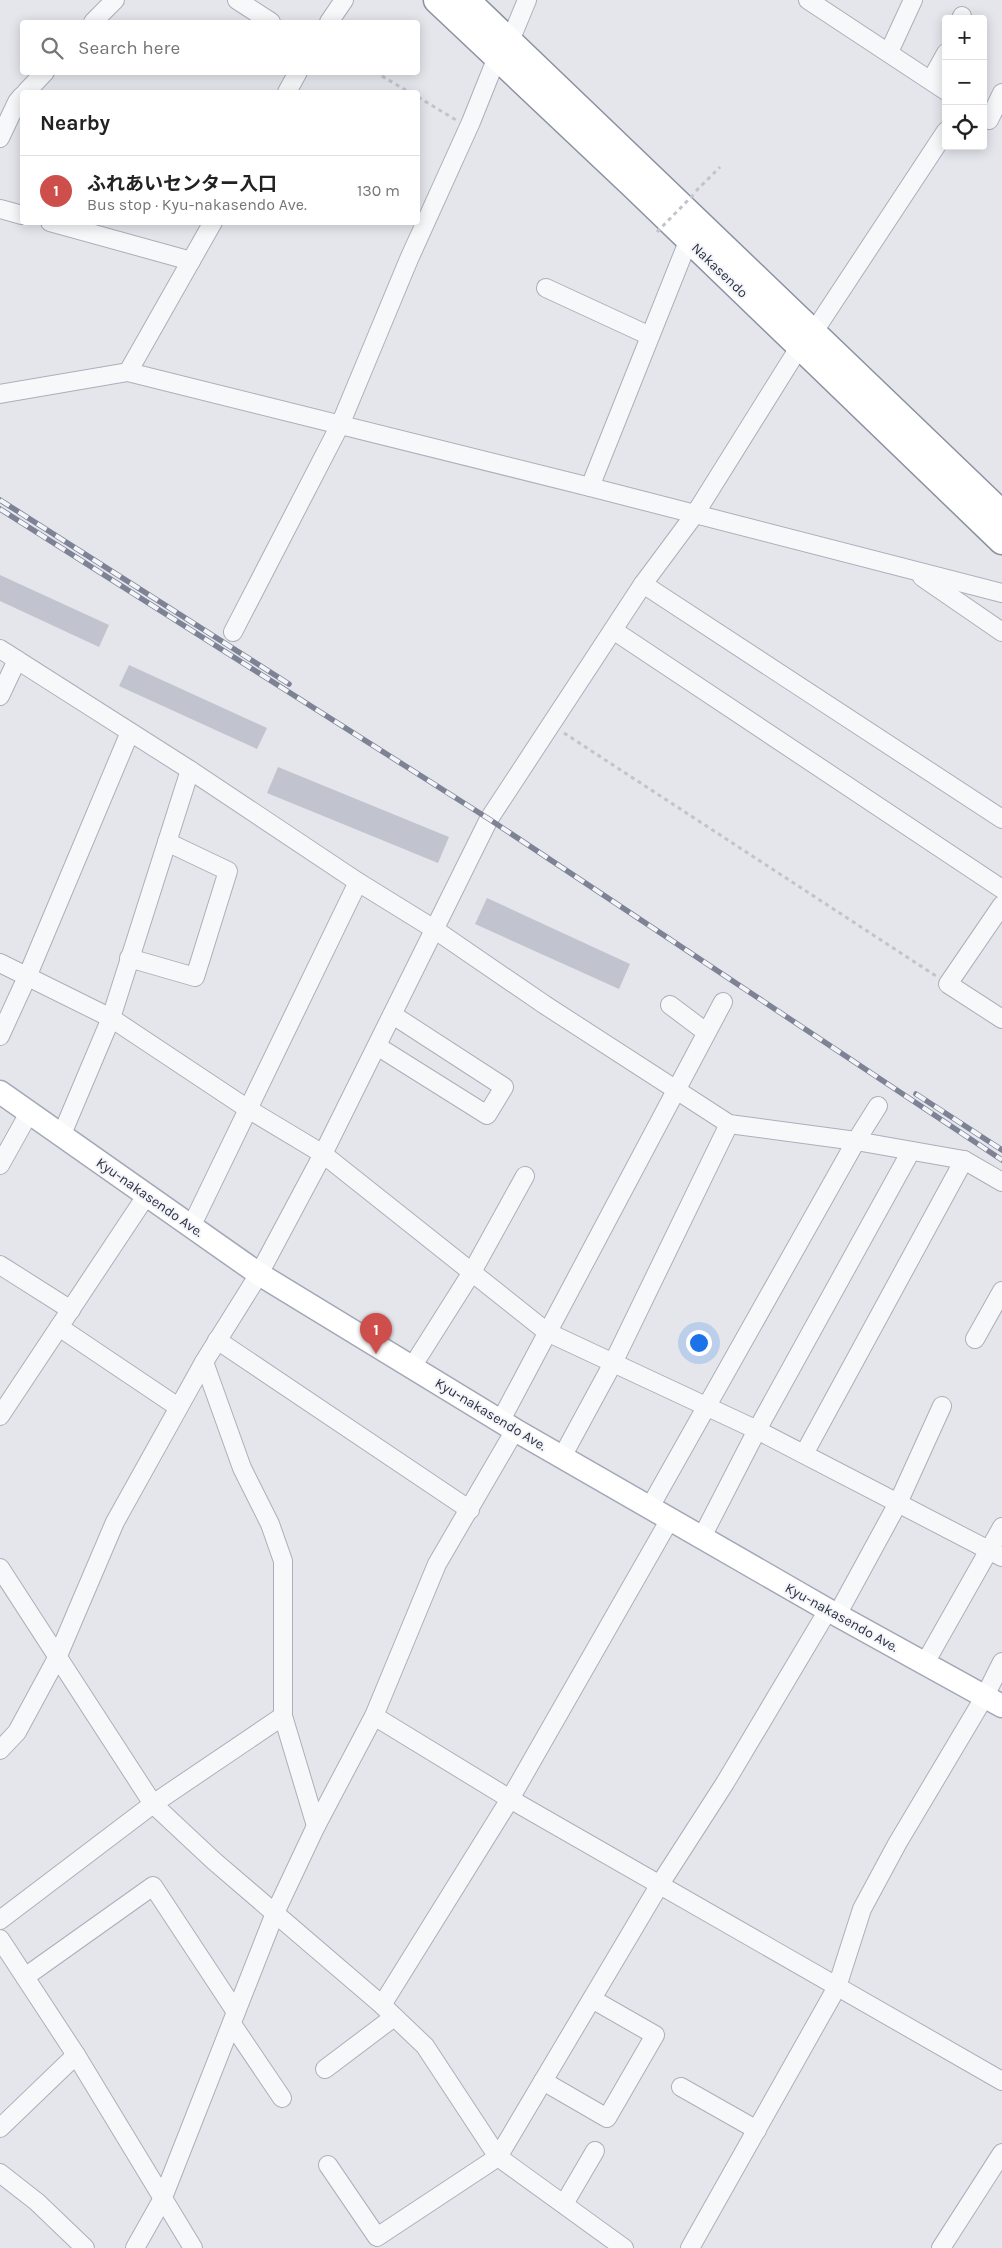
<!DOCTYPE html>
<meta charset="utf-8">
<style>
:root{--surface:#fff;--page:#f6f6f6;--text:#222;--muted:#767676;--line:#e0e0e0;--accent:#ce4e4c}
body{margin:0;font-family:Karla,"Noto Sans JP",sans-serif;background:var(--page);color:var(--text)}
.controls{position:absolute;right:15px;top:15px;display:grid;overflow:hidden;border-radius:5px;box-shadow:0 2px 12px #0003}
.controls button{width:45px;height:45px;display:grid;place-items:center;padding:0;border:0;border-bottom:1px solid var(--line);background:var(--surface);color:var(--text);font:25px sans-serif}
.you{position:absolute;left:698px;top:1342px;width:18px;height:18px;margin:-12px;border:4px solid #fff;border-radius:50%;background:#1a73e8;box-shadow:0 0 0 8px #1a73e833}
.badge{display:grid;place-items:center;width:32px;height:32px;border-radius:50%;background:var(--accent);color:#fff;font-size:16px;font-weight:700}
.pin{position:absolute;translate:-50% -41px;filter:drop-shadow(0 1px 2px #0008)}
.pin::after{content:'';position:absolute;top:26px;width:18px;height:15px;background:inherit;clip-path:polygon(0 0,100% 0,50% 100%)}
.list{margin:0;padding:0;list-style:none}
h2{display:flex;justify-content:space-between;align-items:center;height:65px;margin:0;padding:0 20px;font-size:21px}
h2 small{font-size:16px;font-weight:400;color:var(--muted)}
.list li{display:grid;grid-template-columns:32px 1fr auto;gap:15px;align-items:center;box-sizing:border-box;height:70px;padding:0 20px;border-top:1px solid var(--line)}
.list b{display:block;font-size:19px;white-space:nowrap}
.list p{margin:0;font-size:16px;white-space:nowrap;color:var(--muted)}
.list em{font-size:16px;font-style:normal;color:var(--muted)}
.icon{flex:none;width:28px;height:28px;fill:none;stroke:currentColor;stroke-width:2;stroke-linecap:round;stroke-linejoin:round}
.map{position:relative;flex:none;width:1002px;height:2248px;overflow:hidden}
.search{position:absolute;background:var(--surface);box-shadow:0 2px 12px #0003;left:20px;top:20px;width:400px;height:55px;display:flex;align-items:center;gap:12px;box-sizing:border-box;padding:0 18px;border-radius:5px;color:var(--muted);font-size:19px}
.panel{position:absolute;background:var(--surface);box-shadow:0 2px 12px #0003;left:20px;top:90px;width:400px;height:135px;border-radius:5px}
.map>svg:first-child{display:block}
.building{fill:#c1c4cf}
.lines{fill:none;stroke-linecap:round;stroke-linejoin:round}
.minor-casing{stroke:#acafba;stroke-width:20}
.major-casing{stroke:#a3a8b7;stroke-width:25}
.highway-casing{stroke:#8b91a2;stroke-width:29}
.path{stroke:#c2c4cb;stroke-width:3;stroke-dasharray:4 4;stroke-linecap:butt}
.minor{stroke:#f7f8fa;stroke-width:18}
.major{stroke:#fff;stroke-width:22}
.highway{stroke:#fff;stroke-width:26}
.rail-casing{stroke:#7d8395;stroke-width:5.5}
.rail{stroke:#f4f5f9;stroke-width:4;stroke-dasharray:11;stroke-linecap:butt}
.path-bridge{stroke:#c2c4cb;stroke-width:3;stroke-dasharray:4 4;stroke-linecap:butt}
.labels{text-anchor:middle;stroke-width:4;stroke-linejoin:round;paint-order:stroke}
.street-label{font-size:14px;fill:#2b3044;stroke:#f4f5f9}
</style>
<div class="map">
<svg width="1002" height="2248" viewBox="0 0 1002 2248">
<rect width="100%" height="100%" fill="#e4e6ec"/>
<!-- building -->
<g class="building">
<path d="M0,575L109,625L99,647L0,601Z"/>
<path d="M129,665L267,728L257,749L119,686Z"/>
<path d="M278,767L449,837L438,863L267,793Z"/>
<path d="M487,898L630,964L619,989L475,924Z"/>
</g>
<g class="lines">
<!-- minor casing -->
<g class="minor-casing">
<g id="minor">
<path d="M237,0L271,22"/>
<path d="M808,0L946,91"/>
<path d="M961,19L962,16"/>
<path d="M93,22L115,0"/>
<path d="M329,22L344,0"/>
<path d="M510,41L527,0"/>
<path d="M889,52L913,0"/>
<path d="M931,80L946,53"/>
<path d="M26,92L45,72"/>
<path d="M287,92L298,72"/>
<path d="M989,120L1002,93"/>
<path d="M0,138L17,102L22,96"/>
<path d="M0,209L22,215"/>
<path d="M50,222L191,261"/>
<path d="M546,288L650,336"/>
<path d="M813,333L946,131"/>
<path d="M128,372L213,222"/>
<path d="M0,394L128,372L590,487L1002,593"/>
<path d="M590,487L689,239"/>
<path d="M922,577L1002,632"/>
<path d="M643,584L1002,819"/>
<path d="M613,630L1002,889"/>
<path d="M233,632L340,425L409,259L471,122L497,57"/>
<path d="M0,649L190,770L358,882L434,929L545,1005L729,1124L856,1141L650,1507"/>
<path d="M0,696L17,660"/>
<path d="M1002,905L948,984L1002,1019"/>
<path d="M129,958L195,977L228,871L167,842"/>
<path d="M0,963L111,1018L248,1109L323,1154L547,1332L757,1430L1002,1557"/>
<path d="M670,1005L706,1032"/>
<path d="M0,1036L27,977L130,732"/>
<path d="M377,1046L487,1115L504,1087L393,1015"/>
<path d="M878,1106L856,1141L964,1160L1002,1182"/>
<path d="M62,1134L111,1018L190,770"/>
<path d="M0,1165L29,1113"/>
<path d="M191,1227L358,882"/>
<path d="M0,1265L71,1310"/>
<path d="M59,1327L178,1407"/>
<path d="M975,1339L1002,1291"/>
<path d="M217,1340L470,1510"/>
<path d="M204,1362L242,1468L270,1524L283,1561V1716L316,1826"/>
<path d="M412,1367L472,1272L525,1176"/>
<path d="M0,1416L146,1196"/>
<path d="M501,1420L723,1002"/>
<path d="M804,1454L964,1160"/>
<path d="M562,1457L613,1363L729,1124"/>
<path d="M702,1537L757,1430L911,1151"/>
<path d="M0,1568L153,1804L214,1861L382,2005L425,2046L498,2157L624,2248"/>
<path d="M837,1615L898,1503L942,1406"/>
<path d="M925,1663L1002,1527"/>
<path d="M374,1716L510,1799L1002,2081"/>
<path d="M0,1750L17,1732L57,1658L115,1522L204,1362L259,1274L323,1154L489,819L643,584L695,514L800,346"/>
<path d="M0,1920L153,1804L283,1716"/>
<path d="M0,1939L76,2055L193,2248"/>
<path d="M25,1977L153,1886L236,2012"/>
<path d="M382,2005L510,1799L670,1519"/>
<path d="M232,2024L282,2098"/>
<path d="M325,2069L394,2017"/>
<path d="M543,2081L607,2118L655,2035L592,1999"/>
<path d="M681,2087L757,2130"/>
<path d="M0,2128L76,2055"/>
<path d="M328,2165L377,2237L498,2157L660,1884L725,1783L828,1610"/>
<path d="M0,2173L37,2202L85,2248"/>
<path d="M564,2204L595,2151"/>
<path d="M135,2248L162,2200L275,1913L316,1826L374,1716L437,1564L515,1430"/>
<path d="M690,2248L837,1987L862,1909L897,1844L985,1696L1002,1662"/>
<path d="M941,2248L1002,2153"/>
</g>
</g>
<!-- major casing -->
<g class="major-casing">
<path id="major" d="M0,1092L259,1274L515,1430L828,1610L1002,1706"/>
</g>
<!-- highway casing -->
<g class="highway-casing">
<g id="highway">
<path d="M437,0L634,186L1002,541"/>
<path d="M466,0L1002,514"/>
</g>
</g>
<!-- path -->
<g class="path">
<path d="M375,72L409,92"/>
<path d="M418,97L456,120"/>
<path d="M696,191L720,167"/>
<path d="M564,733L936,976"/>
</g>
<!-- minor -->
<use href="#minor" class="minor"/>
<!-- major -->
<use href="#major" class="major"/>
<!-- highway -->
<use href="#highway" class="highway"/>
<!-- rail casing -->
<g class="rail-casing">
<g id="rail">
<path d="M0,500L289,684"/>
<path d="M0,509L489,819L1002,1160"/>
<path d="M916,1094L1002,1150"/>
</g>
</g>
<!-- rail -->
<use href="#rail" class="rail"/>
<!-- path-bridge -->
<path class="path-bridge" d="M657,232L696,192"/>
</g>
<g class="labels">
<!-- street labels -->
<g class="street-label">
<text transform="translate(720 270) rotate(44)" y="5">Nakasendo</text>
<text transform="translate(150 1197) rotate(35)" y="5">Kyu-nakasendo Ave.</text>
<text transform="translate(491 1414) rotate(31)" y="5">Kyu-nakasendo Ave.</text>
<text transform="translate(842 1617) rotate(29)" y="5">Kyu-nakasendo Ave.</text>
</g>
</g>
</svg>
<div class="controls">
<button>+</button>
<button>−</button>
<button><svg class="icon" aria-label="locate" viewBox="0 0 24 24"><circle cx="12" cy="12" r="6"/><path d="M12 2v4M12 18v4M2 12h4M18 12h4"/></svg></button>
</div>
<div class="you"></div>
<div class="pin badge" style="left:376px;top:1354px">1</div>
<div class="search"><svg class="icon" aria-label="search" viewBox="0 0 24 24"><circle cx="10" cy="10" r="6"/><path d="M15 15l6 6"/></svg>Search here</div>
<section class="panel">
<h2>Nearby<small></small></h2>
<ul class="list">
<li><span class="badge">1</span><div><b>ふれあいセンター入口</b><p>Bus stop · Kyu-nakasendo Ave.</p></div><em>130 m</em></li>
</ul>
</section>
</div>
